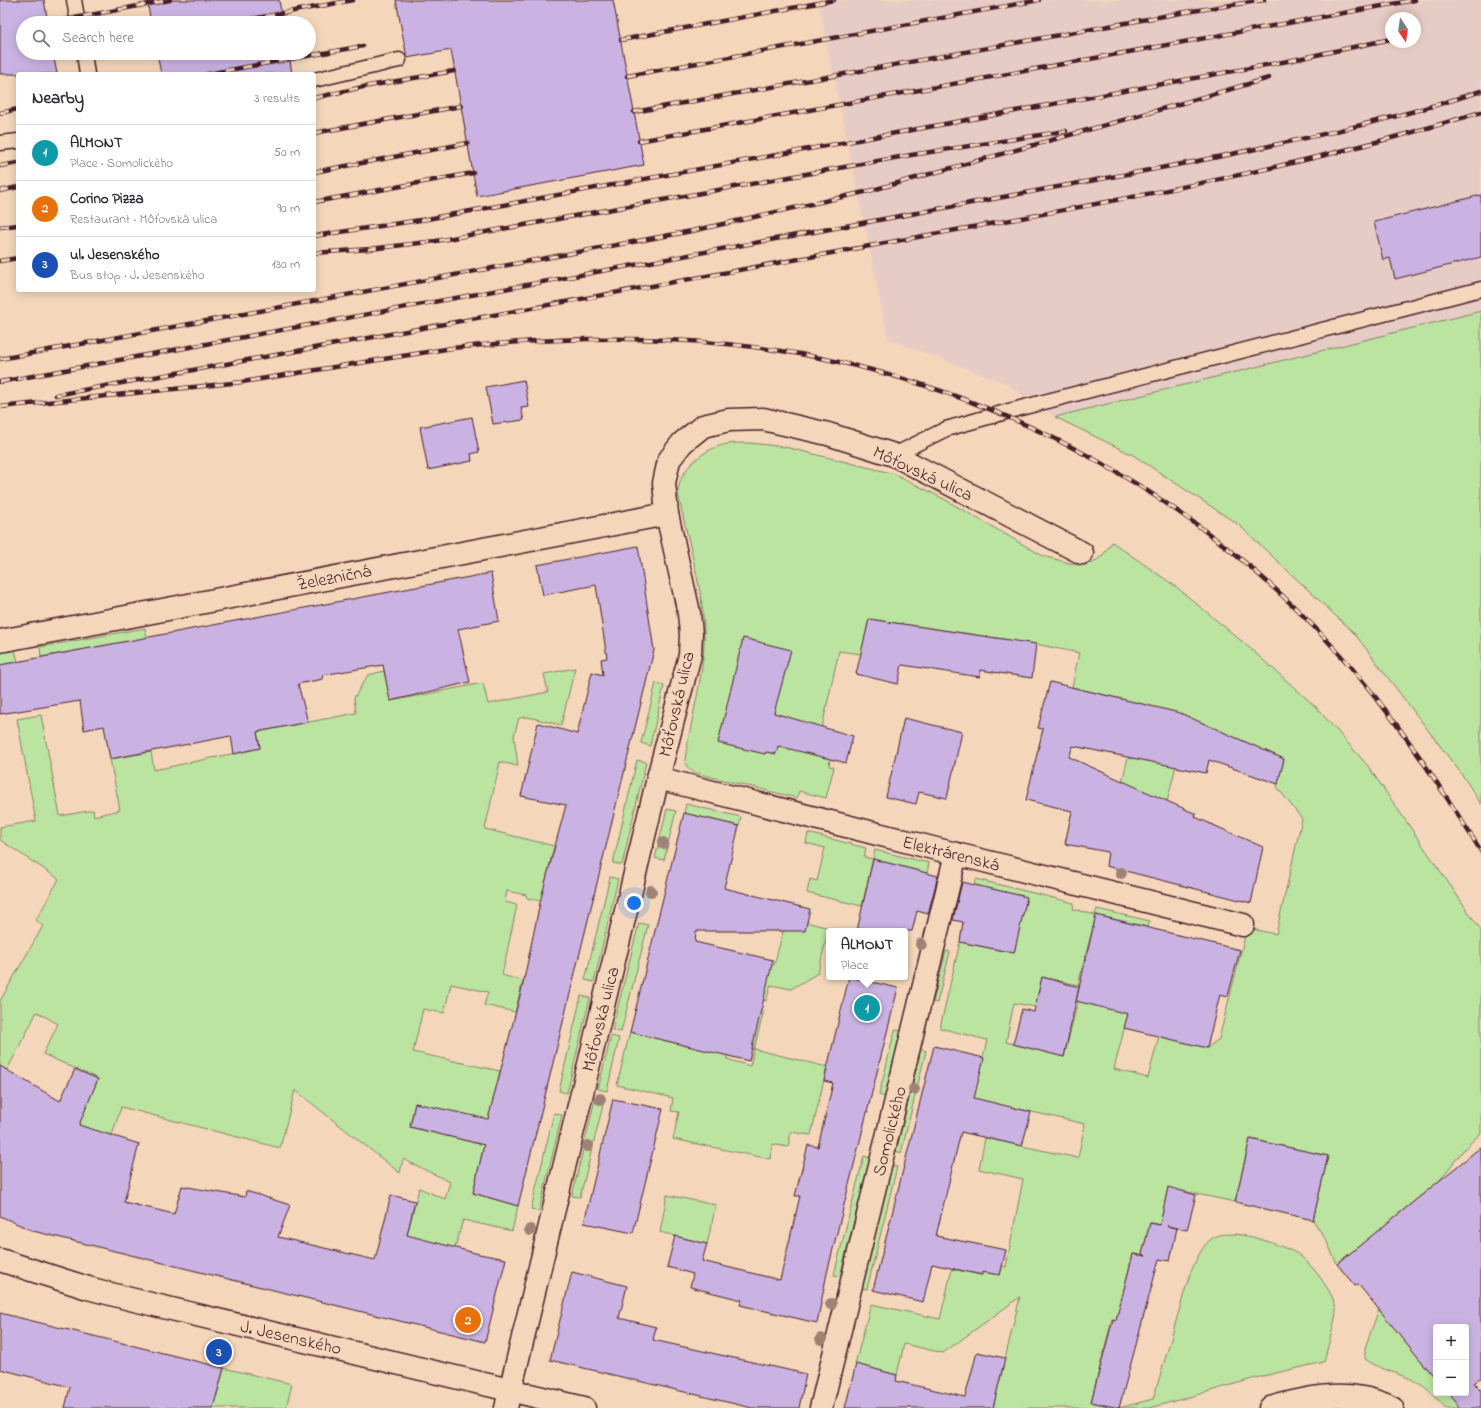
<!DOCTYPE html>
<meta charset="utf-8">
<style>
:root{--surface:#fff;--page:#f7f7f7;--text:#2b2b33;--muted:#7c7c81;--line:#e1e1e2;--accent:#c8321e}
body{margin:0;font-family:"Indie Flower",sans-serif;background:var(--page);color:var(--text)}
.controls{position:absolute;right:12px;bottom:12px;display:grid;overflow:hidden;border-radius:4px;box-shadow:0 2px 10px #0003}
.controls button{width:36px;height:36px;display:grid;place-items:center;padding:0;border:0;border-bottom:1px solid var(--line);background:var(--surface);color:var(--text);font:20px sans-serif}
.compass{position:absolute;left:1385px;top:12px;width:36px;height:36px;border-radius:50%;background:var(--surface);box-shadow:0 2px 10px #0003;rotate:167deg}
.you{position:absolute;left:634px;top:903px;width:14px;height:14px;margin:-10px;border:3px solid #fff;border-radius:50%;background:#1a73e8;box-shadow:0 0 0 6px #1a73e833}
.badge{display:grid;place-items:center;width:26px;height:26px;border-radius:50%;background:var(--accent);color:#fff;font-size:13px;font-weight:700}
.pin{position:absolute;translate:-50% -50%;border:2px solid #fff;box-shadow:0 1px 4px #0006}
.popup{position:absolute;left:826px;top:928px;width:82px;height:52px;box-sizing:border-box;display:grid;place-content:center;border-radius:4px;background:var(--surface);filter:drop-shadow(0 1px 3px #0005);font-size:13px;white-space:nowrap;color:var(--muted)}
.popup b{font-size:15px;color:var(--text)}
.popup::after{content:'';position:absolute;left:50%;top:100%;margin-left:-8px;border:8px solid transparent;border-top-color:var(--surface)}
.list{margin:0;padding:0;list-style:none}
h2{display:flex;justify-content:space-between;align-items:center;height:52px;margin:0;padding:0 16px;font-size:17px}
h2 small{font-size:13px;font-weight:400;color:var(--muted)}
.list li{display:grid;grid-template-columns:26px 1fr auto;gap:12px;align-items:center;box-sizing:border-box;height:56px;padding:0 16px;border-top:1px solid var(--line)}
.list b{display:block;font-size:15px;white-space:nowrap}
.list p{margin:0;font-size:13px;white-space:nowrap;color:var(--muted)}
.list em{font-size:13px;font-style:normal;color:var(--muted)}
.icon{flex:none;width:22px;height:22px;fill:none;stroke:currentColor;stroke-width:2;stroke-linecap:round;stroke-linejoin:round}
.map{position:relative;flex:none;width:1481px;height:1408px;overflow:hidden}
.search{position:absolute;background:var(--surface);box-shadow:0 2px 10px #0003;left:16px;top:16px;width:300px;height:44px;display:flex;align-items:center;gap:10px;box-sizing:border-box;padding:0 14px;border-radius:22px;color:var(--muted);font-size:15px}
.panel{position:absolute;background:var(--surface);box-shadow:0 2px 10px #0003;left:16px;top:72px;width:300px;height:220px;border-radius:4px}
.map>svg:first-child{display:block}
.built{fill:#e7ccc6;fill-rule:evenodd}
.green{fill:#bbe4a0;stroke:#828266;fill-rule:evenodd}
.building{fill:#cab3e2;stroke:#4a1f2b}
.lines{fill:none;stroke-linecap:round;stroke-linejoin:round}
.service-casing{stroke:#4a1f2b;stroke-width:17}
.minor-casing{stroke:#4a1f2b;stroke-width:25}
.tertiary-casing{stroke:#4a1f2b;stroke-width:25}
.service{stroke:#f4d7ba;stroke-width:14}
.minor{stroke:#f4d7ba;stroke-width:22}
.tertiary{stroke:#f4d7ba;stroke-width:22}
.rail-casing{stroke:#4a1f2b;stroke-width:4.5}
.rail{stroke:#f4d7ba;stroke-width:3;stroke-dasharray:9;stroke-linecap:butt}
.tree{fill:#a08275}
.labels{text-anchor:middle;stroke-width:4;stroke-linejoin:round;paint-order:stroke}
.street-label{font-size:18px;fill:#4a1f2b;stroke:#f4d7ba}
</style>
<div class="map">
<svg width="1481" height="1408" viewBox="0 0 1481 1408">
<rect width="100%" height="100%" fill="#f4d7ba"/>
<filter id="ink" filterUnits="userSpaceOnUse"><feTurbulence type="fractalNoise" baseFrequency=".025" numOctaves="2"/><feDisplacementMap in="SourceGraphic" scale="8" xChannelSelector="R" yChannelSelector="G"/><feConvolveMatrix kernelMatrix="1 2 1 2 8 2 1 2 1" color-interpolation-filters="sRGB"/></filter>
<g filter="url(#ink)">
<!-- built -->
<path class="built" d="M818,0H1481V311L1055,417L1005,383L888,339ZM1391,18H1415V42H1391Z"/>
<!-- green -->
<g class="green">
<path d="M1481,311V804L1463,776L1354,633L1239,525L1133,455L1055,417Z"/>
<path d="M750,443L785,447L895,474L944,499L1043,556L1077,565L1093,563L1103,555L1112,542L1175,586L1244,643L1316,707L1368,766L1481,930V1133L1466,1147L1439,1181L1337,1264L1326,1240L1313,1220L1328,1156L1250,1139L1235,1202L1168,1188L1160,1225L1150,1223L1142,1255L1133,1254L1116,1320L1112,1319L1091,1402L1119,1408L1153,1399C1161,1373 1169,1347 1176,1321C1184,1296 1191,1258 1210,1240C1227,1224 1278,1244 1296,1253C1310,1261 1334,1293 1336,1309C1337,1317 1326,1352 1324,1362L1263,1376L1150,1408H993L1020,1297L943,1353L904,1344L897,1375L855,1364L871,1304L940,1319L952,1269L981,1275L982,1272L1000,1275L1002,1266L1006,1267L1023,1179L979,1169L985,1138L1078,1158L1085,1124L1015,1108L971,1110L987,1040L940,1028L960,942L1014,953L1026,897L974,885L976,879L1074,903L1073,909L1095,915L1097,909L1150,921L1148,927L1096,915L1078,985L1042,977L1035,1007L1014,1003L1006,1042L1064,1057L1080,993L1128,1014L1114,1069L1148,1078L1159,1036L1207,1048L1219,1039L1247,928L1276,934L1302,819L1277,787L1284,759L1188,717L1167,802L1112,821L1128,758L1132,759L1146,705L1072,687L1079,653L1036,644L869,619L862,654L839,651L822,727L830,759L829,766L834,767L826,798L799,791L797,798L695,773C689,769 686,767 685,760C691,716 706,672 704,627C702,582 686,537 678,492C679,469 705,447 728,444C735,443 742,443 750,443Z"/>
<path d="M145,628L147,638L41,657L40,647Z"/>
<path d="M15,650L18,662L0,665V653Z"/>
<path d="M575,668L561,725L528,717L519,718L514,736L518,766L500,762L485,829L554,846L541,901L527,898L526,895L507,891L505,902L517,905L502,975L523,981L515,1012L484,1005L488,992L451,984L444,1013L423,1009L413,1052L500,1071L486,1131L415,1103L410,1127L484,1145L473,1193L518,1206L512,1231L463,1220L455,1248L393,1291L419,1188L445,1199L450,1182L403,1159L400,1173L295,1090L280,1148L121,1107L102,1167L78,1125L98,1079L43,1054L58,1024L37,1012L7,1070L4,1069L0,1077V1001L43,926L36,920L59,879L0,840V827L36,821L17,719L41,715L60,816L93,810L94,816L120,810L110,759L151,752L154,770L260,748L257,732L356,713L354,698L368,675L384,671L391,701L483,683L488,704L548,692L544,674Z"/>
<path d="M656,683L664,686L650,746L641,743Z"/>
<path d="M637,760L646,762L622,865L613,863Z"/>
<path d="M686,804L741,817L739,826L684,813Z"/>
<path d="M667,809L676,811L664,860L655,858Z"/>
<path d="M808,833L866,848L864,857L873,859L875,850L929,863L927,873L873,859L862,906L807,893L810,879L817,881L825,848L806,843Z"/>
<path d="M610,877L618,879L594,982L585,980Z"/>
<path d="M787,917L829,928L818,973L791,989L771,985L766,1001L745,995L711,950L774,965Z"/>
<path d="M639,923L648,925L621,1032L612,1030Z"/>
<path d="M946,951L950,952L937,1003L933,1002Z"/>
<path d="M700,994L764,1010L754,1049L827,1067L811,1135L791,1132L788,1147L772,1144L770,1159L673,1139L679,1112L671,1111L673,1098L617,1085L630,1032L687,1046ZM731,1043L754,1049L750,1066L727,1059Z"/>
<path d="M581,996L590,998L567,1093L559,1091Z"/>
<path d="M895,1030L901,1031L885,1097L879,1095Z"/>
<path d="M611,1036L619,1038L607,1091L598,1089Z"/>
<path d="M921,1049L926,1051L901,1153L896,1151Z"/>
<path d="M596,1095L605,1097L580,1197L572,1196Z"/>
<path d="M554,1113L562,1115L539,1211L531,1209Z"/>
<path d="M864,1156L870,1158L840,1276L834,1275Z"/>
<path d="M892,1165L897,1167L867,1289L862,1288Z"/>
<path d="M667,1195L716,1205L707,1244L660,1232Z"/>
<path d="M1379,1309L1436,1378V1393H1449L1462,1408H1446C1437,1399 1429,1389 1418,1383C1402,1373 1381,1371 1365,1359V1348Z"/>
<path d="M224,1368L292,1384L286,1408H214L209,1406L217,1395Z"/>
</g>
<!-- building -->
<g class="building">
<path d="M0,0H44L48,23H23V53H53L57,74H0Z"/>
<path d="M147,0H279L283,23H151Z"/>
<path d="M396,0H613L644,165L477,196L451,50L407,58Z"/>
<path d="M157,53H289L292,74H161Z"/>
<path d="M1481,195V257L1395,279L1390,258L1383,260L1374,222Z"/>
<path d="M524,380L529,407L521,408L524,420L493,424L486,387Z"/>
<path d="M472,417L479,452L471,454L472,461L428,470L420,427Z"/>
<path d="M638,546L654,650L518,1206L473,1193L484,1145L410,1127L415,1103L488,1119L523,984L541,898L566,805L521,796L538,723L577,734L592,672L603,675L601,659L607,658L596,585L543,595L537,565Z"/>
<path d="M491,573L499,621L458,629L470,682L390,701L383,665L322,675L323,679L298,684L308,722L257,732L260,748L234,754L231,736L110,759L104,726L84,730L80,701L0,714V665Z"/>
<path d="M869,619L1036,644L1032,678L980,670V677L902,665L898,684L856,674Z"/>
<path d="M743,638L791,650L774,713L853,736L846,763L778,746L776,754L766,752L765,754L718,743Z"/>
<path d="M1050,682L1180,713L1284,759L1278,784L1209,760L1206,773L1073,746L1069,757L1196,814L1195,817L1263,847L1251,903L1106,866L1108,852L1065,844L1072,811L1026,800L1043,729L1038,728Z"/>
<path d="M904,718L962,732L947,798L919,792L916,804L886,797Z"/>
<path d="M684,813L739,826L724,888L810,909L805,931H696L695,942L773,960L749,1061L630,1032Z"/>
<path d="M873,859L938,876L928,914L917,911L912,931H857Z"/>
<path d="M962,882L1027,897L1014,953L960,942L963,922L953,920Z"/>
<path d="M1096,915L1240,950L1228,996L1220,994L1207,1048L1124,1028L1128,1014L1076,1001Z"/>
<path d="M849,977L898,988L827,1273L817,1323L740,1305L742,1300L690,1287L693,1274L667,1267L675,1236L707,1244L702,1261L780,1280L800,1196H795L808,1145L818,1147L833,1083L824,1081Z"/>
<path d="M1042,977L1079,987L1064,1057L1013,1044L1022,1009L1034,1012Z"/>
<path d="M934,1046L984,1058L974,1098L1031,1112L1022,1146L961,1132L936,1236L1006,1250L1000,1275L982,1272V1275L932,1264L923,1302L873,1290Z"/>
<path d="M0,1066L60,1101L75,1069L98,1079L79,1125L139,1144L124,1202L174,1214L182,1186L245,1197L246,1191L290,1205L278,1237L375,1260L391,1195L415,1201L407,1235L479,1254L506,1259L485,1342L33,1231L0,1216Z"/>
<path d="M613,1099L663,1109L633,1233L584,1223Z"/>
<path d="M1250,1139L1328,1156L1313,1220L1235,1202Z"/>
<path d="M1481,1147V1378L1474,1383L1481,1390V1408H1461L1448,1393H1466V1327H1436V1379L1358,1284L1355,1286L1337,1264Z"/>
<path d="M1168,1187L1196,1195L1187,1230L1167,1226L1177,1228L1170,1261L1159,1259L1119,1408L1091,1402L1113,1319L1116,1320L1133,1254L1146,1256L1142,1254L1150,1223L1160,1225Z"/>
<path d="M572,1272L627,1286L619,1318L656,1327L653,1340L806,1374L799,1408H752L550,1360Z"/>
<path d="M0,1313L224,1368L213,1408H65L70,1387L0,1369Z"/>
<path d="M977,1352L1005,1358L993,1408H845L856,1364L897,1375L896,1381L965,1397Z"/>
</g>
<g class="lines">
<!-- service casing -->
<g class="service-casing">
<g id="service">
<path d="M74,0L78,23"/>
<path d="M84,53L87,74"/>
<path d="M314,80L399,60"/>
<path d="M0,143L18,141"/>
<path d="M894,455L946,429L1009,411L1481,289"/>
</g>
</g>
<!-- minor casing -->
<g class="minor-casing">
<g id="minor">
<path d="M0,641L667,514"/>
<path d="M658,778L956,854L1243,925"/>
<path d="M506,1408L658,778L690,655L691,634L689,613L667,514L664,483L669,460L682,443L703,426L729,420L763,419L828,434L894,455L1082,553"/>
<path d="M821,1408L956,854"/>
<path d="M1270,1408C1312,1396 1352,1388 1392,1408"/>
</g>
</g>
<!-- tertiary casing -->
<g class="tertiary-casing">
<path id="tertiary" d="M0,1260L88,1288L130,1299L584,1408"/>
</g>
<!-- service -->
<use href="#service" class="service"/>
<!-- minor -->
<use href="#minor" class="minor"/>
<!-- tertiary -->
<use href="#tertiary" class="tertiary"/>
<!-- rail casing -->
<g class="rail-casing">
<g id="rail">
<path d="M48,23L170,0"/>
<path d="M230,23L353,0"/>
<path d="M621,40L834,0"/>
<path d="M54,57L74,53"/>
<path d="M207,74L363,46"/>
<path d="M627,76L1039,0"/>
<path d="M314,98L363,87L454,71"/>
<path d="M634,112L1186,12L1264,0"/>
<path d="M0,113L18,109"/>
<path d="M1148,113L1269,78"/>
<path d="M314,133L461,106"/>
<path d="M639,141L1415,0"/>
<path d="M0,166L18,163"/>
<path d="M314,172L468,143"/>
<path d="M0,191L18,187"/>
<path d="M314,202L473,173"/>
<path d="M0,227L18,225"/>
<path d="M314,236L427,219L1288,61L1391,39"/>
<path d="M314,253L370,249L436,241L911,155L1066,131"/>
<path d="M0,261L18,258"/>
<path d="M0,359L692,231L869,191L1152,112"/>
<path d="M0,382L1193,162C1290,142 1387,122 1481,91"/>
<path d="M56,395C329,345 602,296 875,245C1079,207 1282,174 1481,112"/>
<path d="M0,407L242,382L452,348C564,336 688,334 800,354C1003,391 1195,495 1334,648C1391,710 1436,780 1481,851"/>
</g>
</g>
<!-- rail -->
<use href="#rail" class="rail"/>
</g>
<!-- trees -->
<g class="tree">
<circle cx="663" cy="843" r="6"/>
<circle cx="1121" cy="873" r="6"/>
<circle cx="651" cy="891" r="6"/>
<circle cx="921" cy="944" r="6"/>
<circle cx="914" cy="1089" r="6"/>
<circle cx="600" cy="1099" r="6"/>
<circle cx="588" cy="1146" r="6"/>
<circle cx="530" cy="1230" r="6"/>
<circle cx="831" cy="1304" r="6"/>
<circle cx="821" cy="1339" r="6"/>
</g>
</g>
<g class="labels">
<!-- street labels -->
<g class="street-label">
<text transform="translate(923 473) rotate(25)" y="6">Môťovská ulica</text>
<text transform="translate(334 577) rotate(-11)" y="6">Železničná</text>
<text transform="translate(676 704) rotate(-77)" y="6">Môťovská ulica</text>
<text transform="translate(951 853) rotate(14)" y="6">Elektrárenská</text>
<text transform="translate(600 1019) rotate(-76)" y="6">Môťovská ulica</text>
<text transform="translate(889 1131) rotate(-76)" y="6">Somolického</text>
<text transform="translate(291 1337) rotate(13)" y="6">J. Jesenského</text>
</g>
</g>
</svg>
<div class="controls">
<button>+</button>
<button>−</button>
</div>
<svg class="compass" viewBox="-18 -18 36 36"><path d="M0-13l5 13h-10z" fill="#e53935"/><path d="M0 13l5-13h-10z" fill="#7c7c81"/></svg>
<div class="you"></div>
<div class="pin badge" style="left:867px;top:1008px;background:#0f9aa8">1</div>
<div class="popup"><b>ALMONT</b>Place</div>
<div class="pin badge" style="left:468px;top:1320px;background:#e8710a">2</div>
<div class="pin badge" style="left:219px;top:1352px;background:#1a4fb4">3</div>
<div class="search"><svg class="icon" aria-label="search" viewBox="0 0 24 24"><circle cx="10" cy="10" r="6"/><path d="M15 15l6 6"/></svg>Search here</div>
<section class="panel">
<h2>Nearby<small>3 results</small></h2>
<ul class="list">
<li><span class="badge" style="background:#0f9aa8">1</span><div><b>ALMONT</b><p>Place · Somolického</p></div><em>50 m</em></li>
<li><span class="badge" style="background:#e8710a">2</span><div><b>Corino Pizza</b><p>Restaurant · Môťovská ulica</p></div><em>90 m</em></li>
<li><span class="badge" style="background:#1a4fb4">3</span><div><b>ul. Jesenského</b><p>Bus stop · J. Jesenského</p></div><em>130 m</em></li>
</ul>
</section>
</div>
